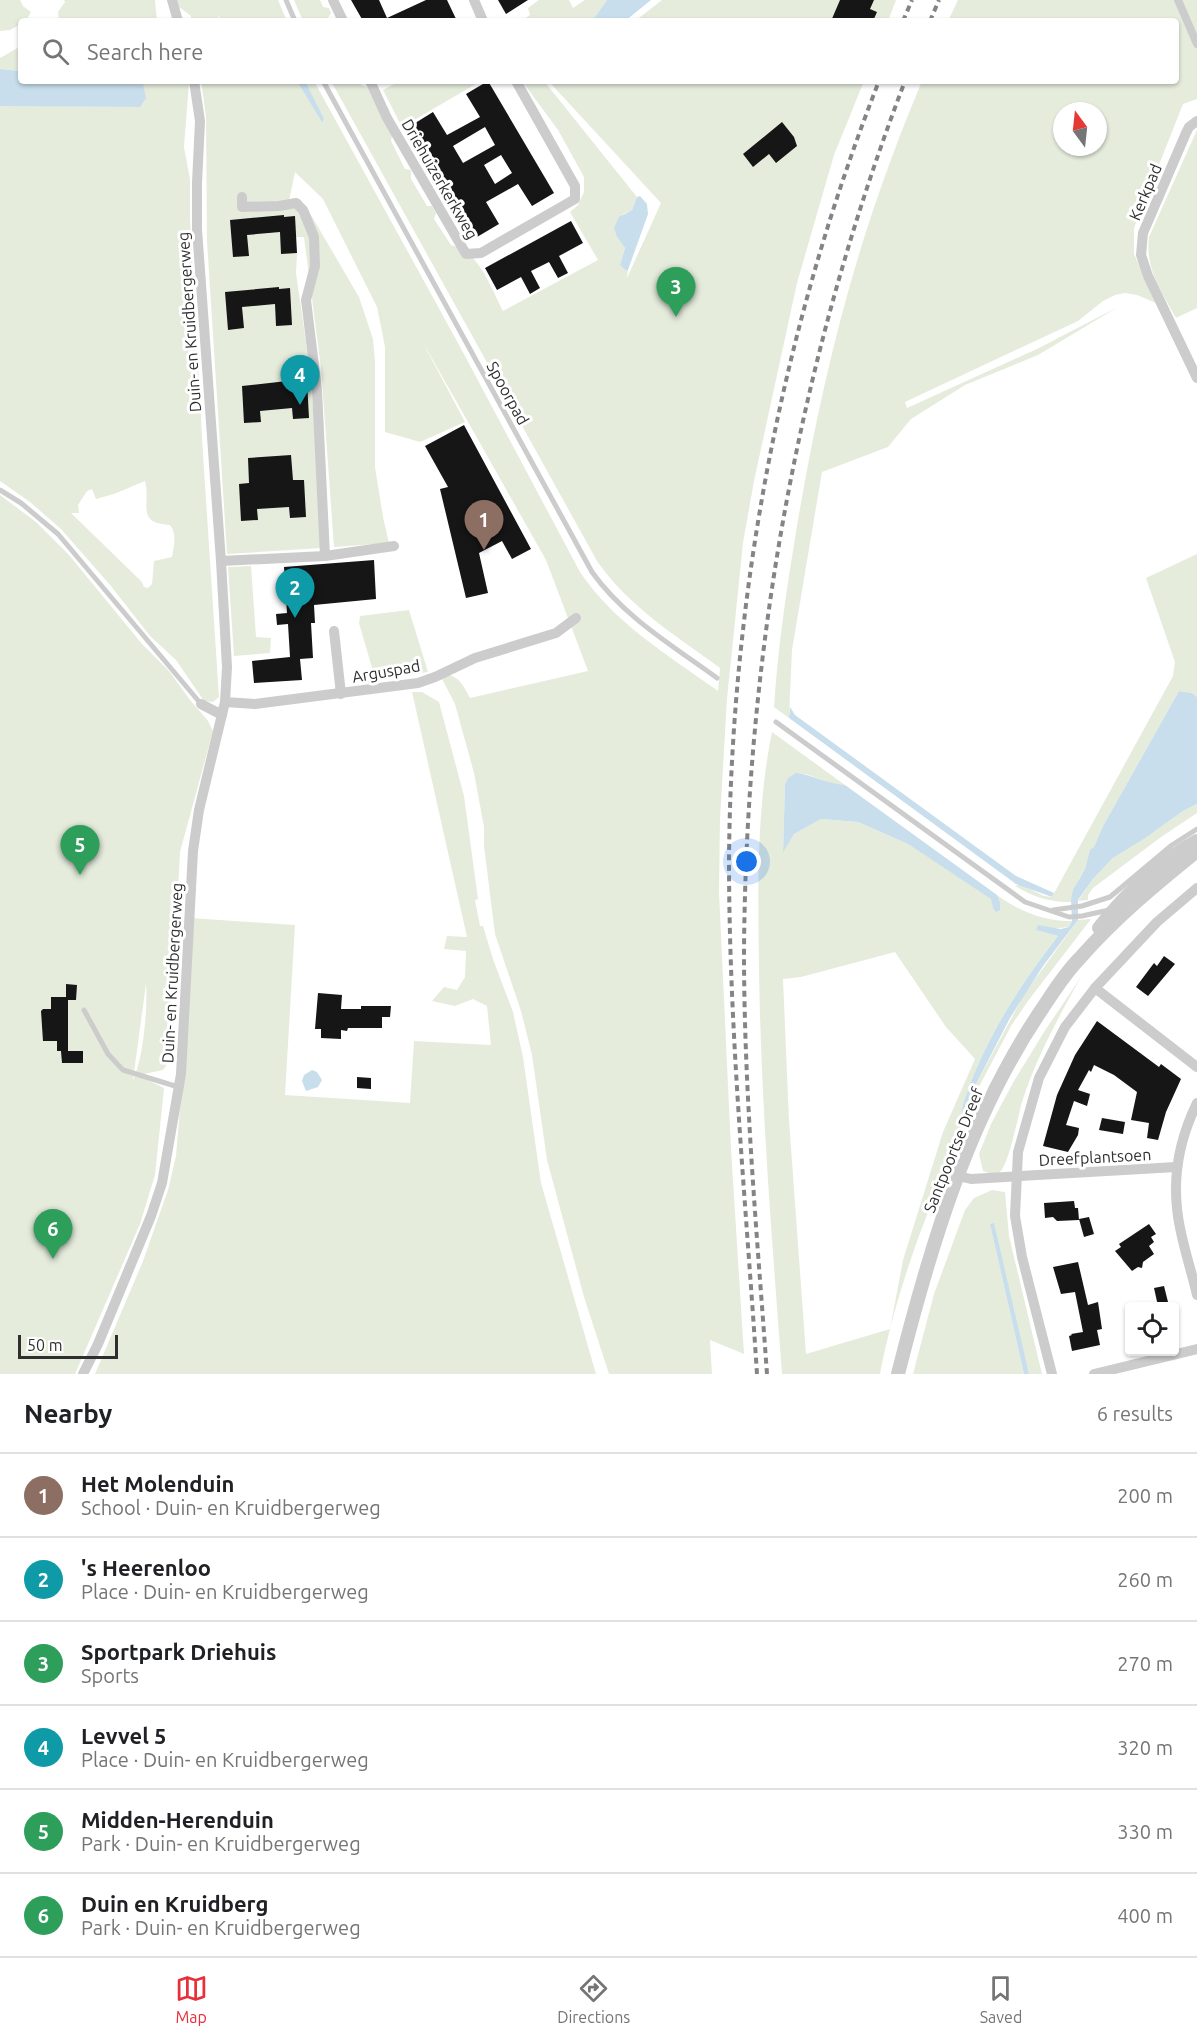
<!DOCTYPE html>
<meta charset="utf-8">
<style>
:root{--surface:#fff;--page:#f6f6f6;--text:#202124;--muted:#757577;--line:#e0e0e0;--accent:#e7303b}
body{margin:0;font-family:Ubuntu,sans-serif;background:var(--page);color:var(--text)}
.controls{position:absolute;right:18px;bottom:18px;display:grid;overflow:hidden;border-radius:6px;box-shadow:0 2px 4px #0004}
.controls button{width:54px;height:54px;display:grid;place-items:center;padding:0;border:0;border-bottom:2px solid var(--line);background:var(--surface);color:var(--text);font:30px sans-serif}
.compass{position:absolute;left:1053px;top:102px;width:54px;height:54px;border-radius:50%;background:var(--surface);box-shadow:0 2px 4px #0004;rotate:345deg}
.scale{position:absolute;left:18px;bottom:15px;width:100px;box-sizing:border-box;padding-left:6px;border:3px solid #2f2f2f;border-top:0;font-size:16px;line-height:21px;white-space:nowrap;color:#2f2f2f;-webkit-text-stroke:4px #fff;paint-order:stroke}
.you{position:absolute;left:747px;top:862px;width:21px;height:21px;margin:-15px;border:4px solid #fff;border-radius:50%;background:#1a73e8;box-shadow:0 0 0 9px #1a73e833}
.badge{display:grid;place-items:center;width:39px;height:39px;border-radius:50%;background:var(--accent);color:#fff;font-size:20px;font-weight:700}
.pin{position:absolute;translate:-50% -50px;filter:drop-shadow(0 2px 3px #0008)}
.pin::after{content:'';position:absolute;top:32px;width:21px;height:18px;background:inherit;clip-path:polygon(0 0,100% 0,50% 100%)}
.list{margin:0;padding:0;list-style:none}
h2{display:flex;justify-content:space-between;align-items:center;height:78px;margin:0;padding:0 24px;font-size:26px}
h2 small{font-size:20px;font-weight:400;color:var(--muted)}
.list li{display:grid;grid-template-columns:39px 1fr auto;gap:18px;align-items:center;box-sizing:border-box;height:84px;padding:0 24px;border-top:2px solid var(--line)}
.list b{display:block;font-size:22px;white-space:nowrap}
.list p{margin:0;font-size:20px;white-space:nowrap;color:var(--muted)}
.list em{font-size:20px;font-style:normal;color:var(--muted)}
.icon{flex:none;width:33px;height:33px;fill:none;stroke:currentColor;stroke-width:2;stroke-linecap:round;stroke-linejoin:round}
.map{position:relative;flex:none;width:1197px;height:1374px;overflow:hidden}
.search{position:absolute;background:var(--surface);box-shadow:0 2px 4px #0004;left:18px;right:18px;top:18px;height:66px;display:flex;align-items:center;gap:15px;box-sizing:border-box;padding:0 21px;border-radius:6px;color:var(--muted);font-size:22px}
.sheet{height:582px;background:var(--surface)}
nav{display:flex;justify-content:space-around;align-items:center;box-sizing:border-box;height:84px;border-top:2px solid var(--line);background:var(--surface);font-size:16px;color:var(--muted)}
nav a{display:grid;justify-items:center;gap:3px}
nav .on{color:var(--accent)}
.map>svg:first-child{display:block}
.green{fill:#e5ecdc;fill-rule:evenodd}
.water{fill:#c8deec}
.building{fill:#161616;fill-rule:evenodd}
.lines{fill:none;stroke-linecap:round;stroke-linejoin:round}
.service{stroke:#ccc;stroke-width:5}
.pedestrian{stroke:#ccc;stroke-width:8}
.minor{stroke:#ccc;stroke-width:10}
.tertiary{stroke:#ccc;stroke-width:14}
.rail{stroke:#848484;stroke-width:4;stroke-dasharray:6 4.5;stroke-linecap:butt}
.labels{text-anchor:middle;stroke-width:6;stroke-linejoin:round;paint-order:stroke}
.street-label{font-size:16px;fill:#2f2f2f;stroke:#fff}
</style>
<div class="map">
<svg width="1197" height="1374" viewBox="0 0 1197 1374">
<rect width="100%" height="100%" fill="#fff"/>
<!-- green -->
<g class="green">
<path d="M0,0H20L23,6L31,12L26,21H21V24L10,30L0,31Z"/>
<path d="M64,0H155L157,21H59L58,12L65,2Z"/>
<path d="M177,0H278L287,21H221L218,14L219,21H191V16L179,7Z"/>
<path d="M294,0H320L323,7L329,8L331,13L328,18L329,21H303Z"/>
<path d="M539,0H569L573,8L585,0H607L595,17L584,21H521L530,15L528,8Z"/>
<path d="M662,0H896L888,21H635Z"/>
<path d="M958,0H1197V99L1183,104L1134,228V254L1156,303L1137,295L1125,293L1115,295L1103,301L1078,321L905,402L907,408L1037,349L1118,307L1038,355L965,385L911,419L888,447L822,472L792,650L789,718L774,707C778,646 787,586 797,526C818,401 847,276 892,157C901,131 912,106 922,81H1176V21H948ZM1062,111H1098V147H1062Z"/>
<path d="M21,46V71L0,69V58Z"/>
<path d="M121,81H188L189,83L184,147L190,179V219L203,454L219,697L213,702L204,701L176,660L150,636L111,586L61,529L30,502L0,481V105L140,107L143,84ZM145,481C151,504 135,523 170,525C177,534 174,546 172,557L154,561L152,584L148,588L144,587L142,582L71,513H79L78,505L87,491L92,489L96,499L114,494Z"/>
<path d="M201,81H314L458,343L580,572C614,623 668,655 718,691L720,668C675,635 629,607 597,561L331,81H359L361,85L367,87L392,136L391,141L405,169L411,170V179L427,206H432L436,213L434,219L451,245C479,251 491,288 503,311L598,260L570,212L578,205L584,192V177L558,130L522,81H544L637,197L632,210L623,214L617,237L625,248L620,265L625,270H628L627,278L661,203L552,85L558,81H864L834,155L797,283L754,481L743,543L727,699L720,819L719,892L731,1149L744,1354L710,1340L712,1374H609L584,1297L547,1160L532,1055L521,1011L495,934L484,846V827L474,773L455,704L440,675C456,672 463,684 470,698L588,671L546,560L421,339L465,422L420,442L385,432V347L377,307L323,199L295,172L289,201L300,199L311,215L359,297L373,339L375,361V467L383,517L389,543L334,547L321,368L304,237H294L297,255L296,273L311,377L322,548L227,554L207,241L206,117Z"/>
<path d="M400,81H481L402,127L383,90Z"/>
<path d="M1197,130V308L1176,318C1161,291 1145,269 1149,237Z"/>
<path d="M0,495L36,522L69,555L142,644L169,671L190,700L208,721L213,731L180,852L169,1061L163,1070L144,1074V1078L164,1088L155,1175L140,1224L75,1374H0ZM146,984C148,1007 143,1060 133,1080Z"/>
<path d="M1197,554V697L1192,693L1179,691L1103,826L1094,847L1090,851L1085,869L1079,879L1071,902C1050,903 1032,896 1015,886L1020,884L1044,896L1052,897L1173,676L1175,662L1146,578Z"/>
<path d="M251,566L256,637L271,638L270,653L234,656L228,567Z"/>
<path d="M409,610L428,672L375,678L359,623L360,616Z"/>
<path d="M412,692H422L439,702L464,796L478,899L475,900L480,926H483L494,962L513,1012L523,1057L541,1183L596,1374H95L143,1261L168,1190L176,1156L184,1061L191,918L295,925L285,1095L410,1103L414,1041L491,1045L487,1006L473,999L455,1006L432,1001L444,987L457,990L465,977L466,951L444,949L447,936L467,937Z"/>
<path d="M772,732L845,785C840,785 836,785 831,783C816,779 794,764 785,784L783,850L794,834L821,819L858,822L908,844L992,899L993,908L1000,910V902L997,895C1017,910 1045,922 1072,921L1069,927L1036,930L1058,936C1017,988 978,1049 961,1115L963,1120L972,1118C958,1146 943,1173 932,1202C910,1257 891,1316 880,1374H782C772,1240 761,1106 759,971C758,892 756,810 772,732ZM895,952L946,1027L975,1059L943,1132L903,1260L890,1329L806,1354L789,1120L783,979L801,977Z"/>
<path d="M1197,804V813L1161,837L1093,888L1088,895V900L1078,901L1093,879L1113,858L1144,839L1183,811Z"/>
<path d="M1091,919L1028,1001L1011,1026L973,1098L972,1095L975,1086L1025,993L1078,920Z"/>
<path d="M1081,977C1059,1016 1036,1058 1022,1102C1018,1116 1009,1164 1000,1172C996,1176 988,1173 983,1171L979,1154L991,1124L1014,1081L1044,1032Z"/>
<path d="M992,1190L1005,1192L1009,1236L1042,1374H1029L990,1224L1024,1374H913L934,1294L965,1210L974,1198Z"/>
</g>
<!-- water -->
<g class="water">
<path d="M607,0H651L625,21H584L595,17Z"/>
<path d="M0,69L21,71V81H121L143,84L146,98L140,107L0,106Z"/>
<path d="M297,81H305L324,119L322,122Z"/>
<path d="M640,196L647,204L648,214L628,270H625L620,265L625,248L617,237L614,228L619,217L632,210L637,197Z"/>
<path d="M1179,691L1192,693L1197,697V804L1183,811L1144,839L1113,858L1093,879L1078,900V920L1043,966L1010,1018L975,1086L966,1112L967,1117L962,1120C960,1111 964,1102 967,1093C987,1036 1021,983 1058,936L1036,930L1038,925L1061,929L1069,927L1072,921L1071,900L1073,890L1085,869L1090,850L1094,847L1103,826Z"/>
<path d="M790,707L795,715L1016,876L1054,893L1052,897L1016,884L789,718Z"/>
<path d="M796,773C813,775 828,784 845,785L997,895L1000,902V910L996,912L993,908L991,899L908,844L858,822L821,819L794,834L783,852L785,784L788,778Z"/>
<path d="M312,1070L317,1072L322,1080L318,1087L306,1091L302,1081L304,1075Z"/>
<path d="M994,1223L1029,1374H1024L990,1224Z"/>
</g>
<!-- building -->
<g class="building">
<path d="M351,0H379L387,18L426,0H447L457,21H363Z"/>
<path d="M498,0H528L506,14Z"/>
<path d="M840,0H874L870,9L877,12L873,21H831Z"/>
<path d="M488,81L554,193L532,206L518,184L486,202L499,224L477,237L412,125L433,112L447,135L480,117L466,94ZM485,127L495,145L463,163L453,146ZM501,155L512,173L495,184L484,165Z"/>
<path d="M782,122L794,137L797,146L776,163L769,154L753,167L743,154Z"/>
<path d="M284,215V217L295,216L297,253L281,254L280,232L247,235L249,256L233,257L230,220Z"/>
<path d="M571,221L583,243L559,256L568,273L558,278L549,262L531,271L540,288L530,294L521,277L497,290L485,268Z"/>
<path d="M279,287V289L290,288L292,325L276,326L275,304L242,307L244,328L228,330L225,292Z"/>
<path d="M296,380V382L307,381L309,418L293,419L292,408L260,411L261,422L244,423L242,386Z"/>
<path d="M464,425L531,549L512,559L502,541L479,553L488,593L466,598L440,489L448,487L425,446Z"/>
<path d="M291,455L293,480H304L306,517L290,518L289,507L257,509L258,520L241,521L239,484L249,483L248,458Z"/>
<path d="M374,560L376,599L314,605L315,623H311L313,658L300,659L302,680L254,683L252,661L290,657L288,624L277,625L276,614L287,613L284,567Z"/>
<path d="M1164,956L1175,964L1148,996L1136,987L1154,963L1157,966Z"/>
<path d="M66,984L77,985L76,1000H68V1051H83V1063H62L61,1051H57V1041H43L41,1011L43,1009H51V997H66Z"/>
<path d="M318,993L342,995L341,1009H361V1006H391L390,1017H382V1028H348L347,1031L341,1030V1039L321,1038V1029H315Z"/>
<path d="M1097,1021L1159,1067L1161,1064L1181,1079L1166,1112L1158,1140L1147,1138L1149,1123L1131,1120L1137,1092L1114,1075L1094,1065L1091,1072L1089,1070L1078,1090L1090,1094L1087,1106L1074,1101L1066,1125L1079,1128L1078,1135L1068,1152L1043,1146L1057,1095L1075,1055Z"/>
<path d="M357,1077L371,1078V1089L357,1088Z"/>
<path d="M1102,1118L1125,1122L1123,1134L1099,1130Z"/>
<path d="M1074,1201L1075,1208H1078L1079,1220L1057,1221L1053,1217L1045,1218L1044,1203Z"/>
<path d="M1089,1217L1094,1234L1084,1237L1079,1219Z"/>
<path d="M1149,1224L1156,1234L1151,1237L1154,1242L1149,1246L1154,1254L1143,1262L1142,1268L1138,1267L1132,1271L1115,1251L1121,1247L1119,1244Z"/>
<path d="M1078,1262L1088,1305L1098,1302L1102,1329L1097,1330L1100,1345L1072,1351L1069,1336L1072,1335L1071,1334L1083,1332L1075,1292L1061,1294L1053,1267Z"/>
<path d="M1164,1286L1169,1306H1158L1154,1288Z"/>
</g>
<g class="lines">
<!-- service -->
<g class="service">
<path d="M286,0L295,21"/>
<path d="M323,81L592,572C624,617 673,646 717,678"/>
<path d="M0,490L21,503L58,534L201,704"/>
<path d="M776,722L1025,902L1069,917L1082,916L1109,910"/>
<path d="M1053,910L1082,906L1110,897L1172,845L1197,829"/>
<path d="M84,1010L108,1054L123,1070L175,1086"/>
</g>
<!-- pedestrian -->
<path class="pedestrian" d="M1178,0L1197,44"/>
<!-- minor -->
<g class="minor">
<path d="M172,0L178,21"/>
<path d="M333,0L343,21"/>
<path d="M474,0L483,21"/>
<path d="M370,81L387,118L466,254L481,253L575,199V186L516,81"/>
<path d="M1197,121L1189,127L1186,133L1143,233L1141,255L1148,276L1197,378"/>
<path d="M242,197V207L279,206L296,203L303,210L314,237L315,266L306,300L317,390L325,556"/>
<path d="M221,561L325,556L394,546"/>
<path d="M334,631L341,694"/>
<path d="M225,702L255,704L418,683L435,677L475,658L556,633L576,618"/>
<path d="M201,704L222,715"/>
<path d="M1095,988L1157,922L1197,888"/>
<path d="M1197,1103C1181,1136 1173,1171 1177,1208C1179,1235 1191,1268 1197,1295"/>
<path d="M958,1176L971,1179L1176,1167"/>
<path d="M83,1374L98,1344L151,1216L162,1183L181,1074L193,851L199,810L225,702L227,667L221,561L197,229V183L200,121L194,81"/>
<path d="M1052,1374L1022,1257L1015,1216L1018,1152L1039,1078L1065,1027L1095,988L1197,1067"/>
<path d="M1094,1374L1197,1349"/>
</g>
<!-- tertiary -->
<g class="tertiary">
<path d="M1099,928C1126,894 1159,862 1197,841"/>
<path d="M898,1374C930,1247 968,1118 1042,1009C1054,991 1065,973 1080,958C1115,918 1156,884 1197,851"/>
</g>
<!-- rail -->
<g class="rail">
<path d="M903,21L912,0"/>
<path d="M930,21L939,0"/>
<path d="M757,1374C746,1203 729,1032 729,860C731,595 782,328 879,81"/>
<path d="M767,1374C757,1234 744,1093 744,952C746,653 798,361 905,81"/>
</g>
</g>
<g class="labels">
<!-- street labels -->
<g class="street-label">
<text transform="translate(440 179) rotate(60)" y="6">Driehuizerkerkweg</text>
<text transform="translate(1145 192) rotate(-67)" y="6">Kerkpad</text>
<text transform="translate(189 322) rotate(-94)" y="6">Duin- en Kruidbergerweg</text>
<text transform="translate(508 393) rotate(61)" y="6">Spoorpad</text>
<text transform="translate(386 671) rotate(-10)" y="6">Arguspad</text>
<text transform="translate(172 973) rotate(-87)" y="6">Duin- en Kruidbergerweg</text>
<text transform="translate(953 1150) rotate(-68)" y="6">Santpoortse Dreef</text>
<text transform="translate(1095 1157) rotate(-3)" y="6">Dreefplantsoen</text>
</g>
</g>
</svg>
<div class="controls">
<button><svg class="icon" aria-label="locate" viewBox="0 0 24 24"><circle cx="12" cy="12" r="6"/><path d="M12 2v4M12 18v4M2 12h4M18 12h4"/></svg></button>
</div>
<svg class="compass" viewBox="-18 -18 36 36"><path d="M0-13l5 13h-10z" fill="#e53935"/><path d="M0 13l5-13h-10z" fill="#757577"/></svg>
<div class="scale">50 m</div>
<div class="you"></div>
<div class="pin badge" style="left:484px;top:550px;background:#8d6e63">1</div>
<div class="pin badge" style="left:295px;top:618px;background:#0f9aa8">2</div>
<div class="pin badge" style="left:676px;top:317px;background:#2e9e5b">3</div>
<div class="pin badge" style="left:300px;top:405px;background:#0f9aa8">4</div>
<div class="pin badge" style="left:80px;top:875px;background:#2e9e5b">5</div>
<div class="pin badge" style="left:53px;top:1259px;background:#2e9e5b">6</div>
<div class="search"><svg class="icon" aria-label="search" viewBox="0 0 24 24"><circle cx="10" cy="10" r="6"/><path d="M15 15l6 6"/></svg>Search here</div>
</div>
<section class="sheet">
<h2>Nearby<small>6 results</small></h2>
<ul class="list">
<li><span class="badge" style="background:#8d6e63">1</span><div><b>Het Molenduin</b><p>School · Duin- en Kruidbergerweg</p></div><em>200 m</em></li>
<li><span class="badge" style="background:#0f9aa8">2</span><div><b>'s Heerenloo</b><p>Place · Duin- en Kruidbergerweg</p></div><em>260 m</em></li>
<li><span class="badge" style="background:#2e9e5b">3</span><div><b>Sportpark Driehuis</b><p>Sports</p></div><em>270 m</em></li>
<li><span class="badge" style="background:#0f9aa8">4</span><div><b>Levvel 5</b><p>Place · Duin- en Kruidbergerweg</p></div><em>320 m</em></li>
<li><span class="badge" style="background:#2e9e5b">5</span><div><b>Midden-Herenduin</b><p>Park · Duin- en Kruidbergerweg</p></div><em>330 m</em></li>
<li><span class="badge" style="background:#2e9e5b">6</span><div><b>Duin en Kruidberg</b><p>Park · Duin- en Kruidbergerweg</p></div><em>400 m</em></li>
</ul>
</section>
<nav>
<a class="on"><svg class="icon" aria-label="map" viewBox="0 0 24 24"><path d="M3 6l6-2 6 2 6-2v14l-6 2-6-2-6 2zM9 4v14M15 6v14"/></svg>Map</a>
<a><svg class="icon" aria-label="directions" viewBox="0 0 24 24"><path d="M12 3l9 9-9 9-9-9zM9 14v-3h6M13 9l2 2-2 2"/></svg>Directions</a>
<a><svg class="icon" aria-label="saved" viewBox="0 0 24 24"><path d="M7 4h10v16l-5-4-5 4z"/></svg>Saved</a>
</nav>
